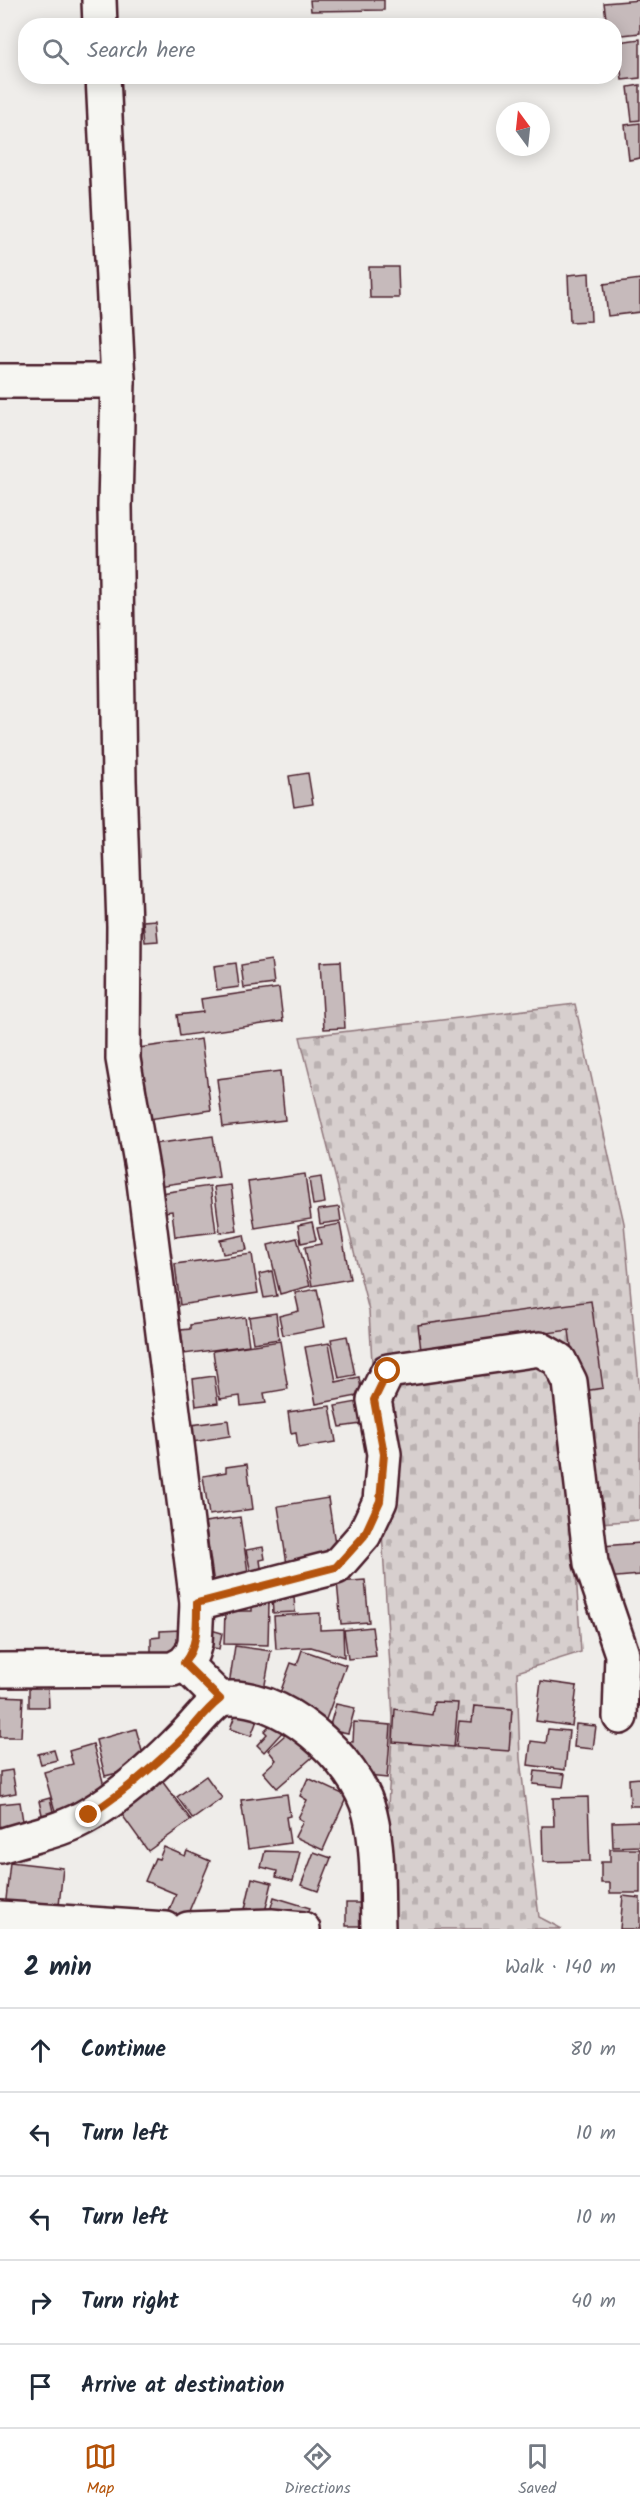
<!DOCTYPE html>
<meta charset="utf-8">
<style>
:root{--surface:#fff;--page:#f2f2f3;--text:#1f2937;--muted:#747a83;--line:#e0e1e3;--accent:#b45309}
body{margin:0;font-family:Kalam,sans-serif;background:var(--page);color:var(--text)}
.compass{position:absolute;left:496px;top:102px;width:54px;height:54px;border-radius:50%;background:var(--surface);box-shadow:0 3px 15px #0003;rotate:345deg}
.stop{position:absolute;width:18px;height:18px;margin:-14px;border:4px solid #b45309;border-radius:50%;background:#fff}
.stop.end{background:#b45309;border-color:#fff;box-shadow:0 2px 6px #0008}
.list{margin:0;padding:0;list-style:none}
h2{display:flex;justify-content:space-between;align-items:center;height:78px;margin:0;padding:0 24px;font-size:26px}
h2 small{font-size:20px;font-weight:400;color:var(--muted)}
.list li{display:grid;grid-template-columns:39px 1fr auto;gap:18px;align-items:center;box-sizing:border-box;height:84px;padding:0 24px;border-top:2px solid var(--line)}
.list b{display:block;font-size:22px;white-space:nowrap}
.list em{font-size:20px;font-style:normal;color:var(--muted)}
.icon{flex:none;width:33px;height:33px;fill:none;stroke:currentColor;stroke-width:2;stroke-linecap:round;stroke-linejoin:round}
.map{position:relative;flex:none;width:640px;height:1929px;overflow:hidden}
.search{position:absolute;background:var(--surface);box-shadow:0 3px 15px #0003;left:18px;right:18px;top:18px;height:66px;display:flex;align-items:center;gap:15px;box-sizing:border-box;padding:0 21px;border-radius:24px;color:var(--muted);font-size:22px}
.sheet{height:498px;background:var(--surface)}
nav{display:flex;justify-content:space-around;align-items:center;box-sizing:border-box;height:84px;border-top:2px solid var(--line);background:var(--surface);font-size:16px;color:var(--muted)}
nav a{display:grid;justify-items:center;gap:3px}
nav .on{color:var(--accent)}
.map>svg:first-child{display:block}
.cemetery{fill:url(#cemetery-stones);stroke:#90777c;stroke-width:1.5}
.building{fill:#c6babb;stroke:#4a1f2b;stroke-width:1.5}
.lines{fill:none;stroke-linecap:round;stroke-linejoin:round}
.minor-casing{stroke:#4a1f2b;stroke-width:38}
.minor{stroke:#f6f6f2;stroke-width:33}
.route{stroke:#b45309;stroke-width:8}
</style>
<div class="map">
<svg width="640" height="1929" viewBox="0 0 640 1929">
<defs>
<pattern id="cemetery-stones" width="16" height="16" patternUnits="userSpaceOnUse" patternTransform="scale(1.5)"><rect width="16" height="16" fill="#d7cfce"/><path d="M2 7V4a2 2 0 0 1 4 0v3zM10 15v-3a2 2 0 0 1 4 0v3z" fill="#bab1b1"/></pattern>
</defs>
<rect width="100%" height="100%" fill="#efedea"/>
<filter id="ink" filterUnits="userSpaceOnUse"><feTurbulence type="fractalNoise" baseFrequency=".0167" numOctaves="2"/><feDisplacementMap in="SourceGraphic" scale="12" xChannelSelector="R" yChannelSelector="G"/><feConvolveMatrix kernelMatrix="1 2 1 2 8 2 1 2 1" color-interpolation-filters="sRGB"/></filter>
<g filter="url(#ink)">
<!-- cemetery -->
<path class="cemetery" d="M575,1004L624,1223L640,1394V1520L573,1525L581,1652L517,1672L520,1759L539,1917L562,1929H381L393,1718L369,1311L300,1037Z"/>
<!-- building -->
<g class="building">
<path d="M310,0H384V10L311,11Z"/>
<path d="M640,0V33L614,36V26H607L604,3Z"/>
<path d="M640,39V78L622,80L618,42Z"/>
<path d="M640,85V120L632,121L628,87Z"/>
<path d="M640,123V158L629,160L625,125Z"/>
<path d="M369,267H398L399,298H370Z"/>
<path d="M589,273L591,321L570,322L568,275Z"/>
<path d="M640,279V312L608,316L604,284Z"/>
<path d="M308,773L313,804L294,807L289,776Z"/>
<path d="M156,920L158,941L145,942L143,921Z"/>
<path d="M271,960L274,984L244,988L241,965Z"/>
<path d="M341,961L345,1028L324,1029L320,962Z"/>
<path d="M236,963L239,987L217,990L214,966Z"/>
<path d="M279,988L283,1021L180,1036L177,1015L203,1012L201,999Z"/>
<path d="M201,1039L211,1110L149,1119L139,1048Z"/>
<path d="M280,1071L285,1120L223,1127L217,1079Z"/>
<path d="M213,1136L219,1177L158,1186L153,1144Z"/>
<path d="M305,1174L311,1219L255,1228L248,1182Z"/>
<path d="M321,1177L325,1203L313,1205L309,1179Z"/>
<path d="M231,1185L237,1231L220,1233L214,1187Z"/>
<path d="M210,1186L216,1232L175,1237L172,1211L157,1213L154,1194Z"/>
<path d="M339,1207L341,1221L320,1224L318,1210Z"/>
<path d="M312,1222L316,1240L301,1243L298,1225Z"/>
<path d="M340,1224L350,1279L312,1286L305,1247L321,1244L317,1228Z"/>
<path d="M244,1235L247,1250L223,1254L220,1240Z"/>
<path d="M297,1238L310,1286L280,1294L268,1245Z"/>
<path d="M252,1254L258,1293L180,1305L175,1264Z"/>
<path d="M272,1271L277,1296L264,1298L259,1274Z"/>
<path d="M317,1289L325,1327L283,1335L279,1316L299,1311L295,1293Z"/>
<path d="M591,1301L603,1388L577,1392L569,1330L421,1350L418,1325Z"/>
<path d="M276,1313L279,1339L253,1343L249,1317Z"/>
<path d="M245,1317L249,1345L184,1354L181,1330L190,1329V1325Z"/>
<path d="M347,1336L355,1375L339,1378L331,1339Z"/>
<path d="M280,1341L288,1389L264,1393L266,1403L241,1406L240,1396L220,1399L213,1351Z"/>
<path d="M329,1343L336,1382L359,1377L362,1395L316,1404L305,1347Z"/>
<path d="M214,1376L218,1403L196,1406L193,1379Z"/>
<path d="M357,1402L361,1424L340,1427L335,1406Z"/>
<path d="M330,1406L336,1442L298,1448L296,1432L291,1433L288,1412Z"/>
<path d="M228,1420L230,1436L193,1442L191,1425Z"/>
<path d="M247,1464L253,1509L209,1515L203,1476L226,1472V1467Z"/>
<path d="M328,1498L338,1563L288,1571L278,1506Z"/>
<path d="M240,1517L249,1579L214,1584L205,1522Z"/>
<path d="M640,1543V1575L605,1578L602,1546Z"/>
<path d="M263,1547L265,1559L260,1560L262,1575L252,1577L246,1550Z"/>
<path d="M365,1580L369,1622L341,1624L337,1582Z"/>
<path d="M294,1596L295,1612L273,1613L272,1597Z"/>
<path d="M252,1603H269L268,1645L224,1644L225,1611H252Z"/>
<path d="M320,1613V1630L343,1629L344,1657L311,1647L276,1649L274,1616Z"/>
<path d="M372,1627L376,1656L348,1659L344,1630Z"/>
<path d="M180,1630L181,1651L151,1652V1638L160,1637V1631Z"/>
<path d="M211,1630L222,1633L219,1649L208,1647Z"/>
<path d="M235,1646L271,1651L264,1690L229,1685Z"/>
<path d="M302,1650L346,1665L325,1722L276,1704L291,1663L297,1665Z"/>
<rect x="636" y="1676" width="4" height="30"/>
<path d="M541,1681L577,1686L572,1726L536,1721Z"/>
<path d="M48,1687L49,1707H29V1688Z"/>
<path d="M0,1696L23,1697L21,1737H0Z"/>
<path d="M434,1702L458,1703L454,1747L393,1742L395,1709L432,1715Z"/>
<path d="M336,1704L355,1708L348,1733L329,1729Z"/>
<path d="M474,1706L512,1709L509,1751L456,1747L459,1721L472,1722Z"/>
<path d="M238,1707L259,1715L251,1736L230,1729Z"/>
<path d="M277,1718L287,1727L264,1752L257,1745L267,1734L264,1731Z"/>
<path d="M354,1722L391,1725L387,1778L357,1775L343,1741L353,1742Z"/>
<path d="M576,1724L596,1726L593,1749L574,1747Z"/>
<path d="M293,1728L316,1754L277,1788L263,1772L276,1760L268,1750Z"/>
<path d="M136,1729L146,1766L105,1776L96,1740Z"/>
<path d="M548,1729L569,1731L565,1770L528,1765L531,1741L546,1743Z"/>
<path d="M93,1744L107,1797L55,1811L44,1772L73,1764L69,1751Z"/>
<path d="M54,1750L57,1760L41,1764L38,1754Z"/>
<path d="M12,1770L16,1793L0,1796V1772Z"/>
<path d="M535,1771L565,1774L563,1787L533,1784Z"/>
<path d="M206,1776L222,1798L193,1819L177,1797Z"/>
<path d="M308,1778L347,1796L323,1850L295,1837L303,1821L298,1818L307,1800L300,1796Z"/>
<path d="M640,1778V1806H630L629,1779Z"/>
<path d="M162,1781L191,1820L148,1851L120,1812Z"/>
<path d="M287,1794L290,1816L286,1817L290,1843L248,1849L241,1800Z"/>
<path d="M588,1797L590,1861L543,1862L542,1826H554L553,1798Z"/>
<path d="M50,1798L54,1816L43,1819L39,1801Z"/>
<path d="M20,1802L24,1828L0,1832V1804Z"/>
<path d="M640,1821V1846L613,1847L612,1822Z"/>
<path d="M164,1847L185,1856L187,1851L210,1861L184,1923L167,1916L176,1894L145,1881L155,1858L159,1859Z"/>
<path d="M610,1849H640V1893H610V1883H601V1862H610Z"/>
<path d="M265,1851L300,1852L293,1881L276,1877L277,1871L261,1867Z"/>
<path d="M314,1852L331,1858L318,1891L301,1885Z"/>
<path d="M10,1862L63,1868L58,1915L5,1909Z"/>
<path d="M252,1878L272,1883L264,1916L243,1918Z"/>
<path d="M623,1896L640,1898V1929H620Z"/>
<path d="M274,1897L310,1908L305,1925L269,1914Z"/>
<path d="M346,1903H368L367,1926H346Z"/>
</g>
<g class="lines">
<!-- minor casing -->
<g class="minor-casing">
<g id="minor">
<path d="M99,0L100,26"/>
<path d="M0,381H118"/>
<path d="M197,1603L336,1567L364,1535L380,1501L384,1454L374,1400L388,1371L540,1349L559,1360L570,1382L591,1563L622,1654L620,1717"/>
<path d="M184,1663L220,1699C279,1689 357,1759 370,1814C379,1851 377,1892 378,1929"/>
<path d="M0,1670L173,1669L184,1663L192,1653L195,1643L197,1603L143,1174L123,1059L124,926L119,781L115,506L118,381L103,76"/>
<path d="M0,1846C30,1836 63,1831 90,1814C125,1793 157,1764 185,1735C197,1723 206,1710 220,1699"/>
<path d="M0,1918L166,1929"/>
<path d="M188,1929L271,1926L303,1929"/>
</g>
</g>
<!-- minor -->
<use href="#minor" class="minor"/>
</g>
</g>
<g class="lines" filter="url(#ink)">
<!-- route -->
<path class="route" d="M89,1815C124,1792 155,1766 185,1736C197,1723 206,1710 220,1699L184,1663C198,1645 197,1625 197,1603L336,1567L364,1536L380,1501L384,1454L374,1400L388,1371"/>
</g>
</svg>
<svg class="compass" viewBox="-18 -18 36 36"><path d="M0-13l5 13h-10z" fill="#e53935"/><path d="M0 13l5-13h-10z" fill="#747a83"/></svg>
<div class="stop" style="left:388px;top:1371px"></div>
<div class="stop end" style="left:89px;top:1815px"></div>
<div class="search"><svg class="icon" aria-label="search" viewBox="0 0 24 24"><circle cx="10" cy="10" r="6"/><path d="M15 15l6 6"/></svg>Search here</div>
</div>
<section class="sheet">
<h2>2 min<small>Walk · 140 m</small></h2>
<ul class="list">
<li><svg class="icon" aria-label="ahead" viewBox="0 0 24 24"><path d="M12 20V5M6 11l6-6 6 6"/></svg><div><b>Continue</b></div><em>80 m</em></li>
<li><svg class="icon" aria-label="left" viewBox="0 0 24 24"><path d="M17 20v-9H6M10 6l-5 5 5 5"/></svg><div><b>Turn left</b></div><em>10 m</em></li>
<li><svg class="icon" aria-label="left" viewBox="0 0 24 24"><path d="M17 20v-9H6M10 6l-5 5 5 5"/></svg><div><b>Turn left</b></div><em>10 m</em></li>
<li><svg class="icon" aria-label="right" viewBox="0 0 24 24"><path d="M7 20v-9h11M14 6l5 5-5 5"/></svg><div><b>Turn right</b></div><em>40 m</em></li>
<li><svg class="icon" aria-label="arrive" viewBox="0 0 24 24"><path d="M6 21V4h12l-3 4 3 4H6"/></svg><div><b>Arrive at destination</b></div></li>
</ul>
</section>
<nav>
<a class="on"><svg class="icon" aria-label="map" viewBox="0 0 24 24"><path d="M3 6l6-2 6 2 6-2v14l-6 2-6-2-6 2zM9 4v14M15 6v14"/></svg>Map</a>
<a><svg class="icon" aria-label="directions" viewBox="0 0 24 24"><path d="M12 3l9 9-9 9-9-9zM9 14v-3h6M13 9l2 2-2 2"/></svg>Directions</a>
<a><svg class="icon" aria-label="saved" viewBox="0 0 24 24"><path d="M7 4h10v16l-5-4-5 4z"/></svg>Saved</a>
</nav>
